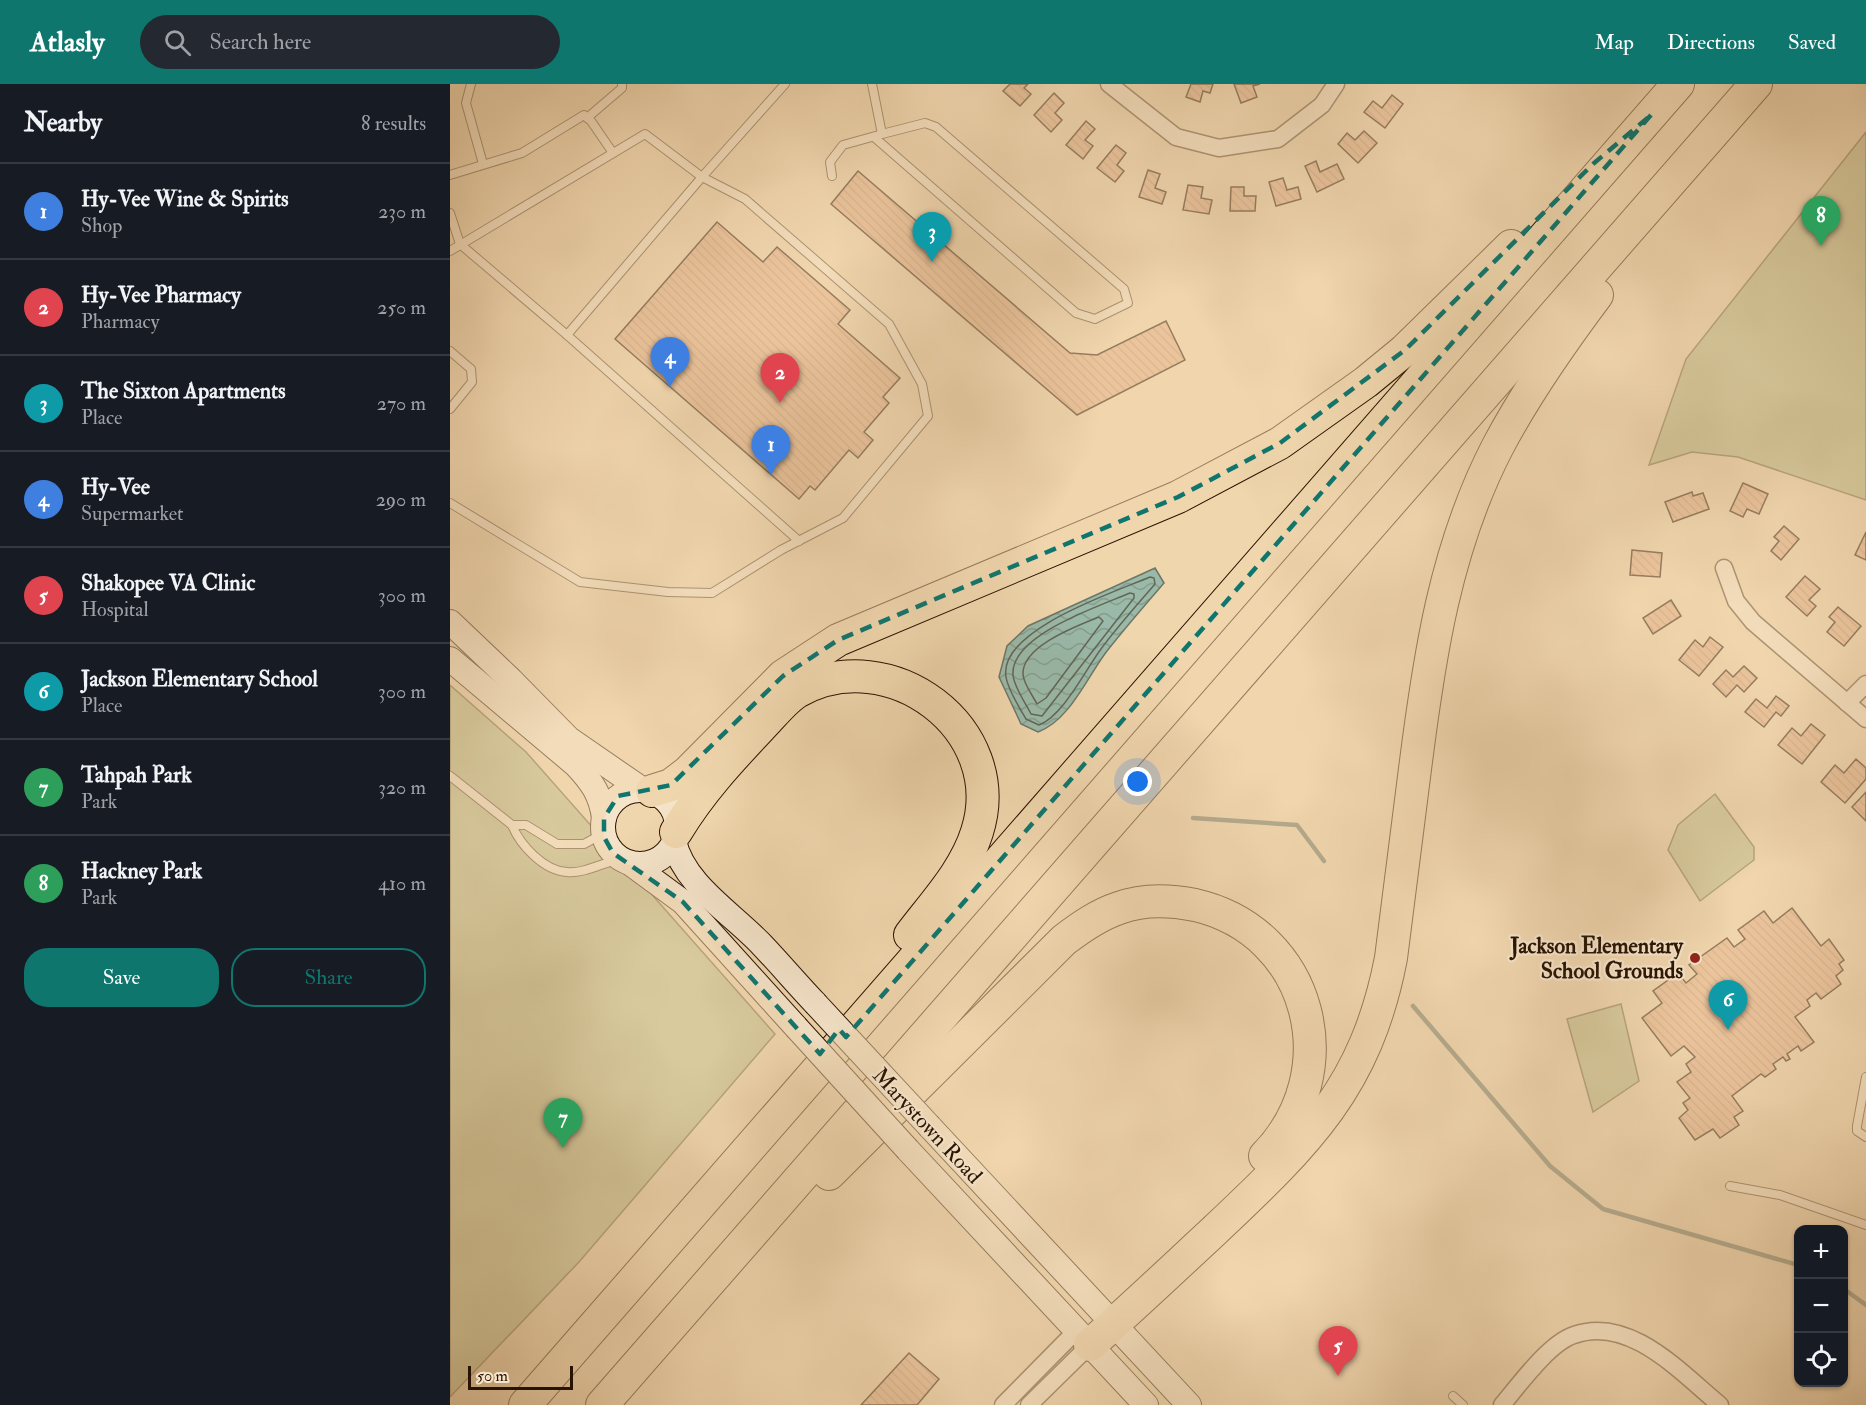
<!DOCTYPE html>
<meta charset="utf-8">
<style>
:root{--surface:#171b24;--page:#242831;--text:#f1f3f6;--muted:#9ea1a6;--line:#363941;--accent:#0f766e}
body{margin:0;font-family:"IM FELL Double Pica",serif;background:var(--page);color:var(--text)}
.controls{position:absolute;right:18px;bottom:18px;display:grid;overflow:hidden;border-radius:12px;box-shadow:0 2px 4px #0004}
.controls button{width:54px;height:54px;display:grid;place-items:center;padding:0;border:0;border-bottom:2px solid var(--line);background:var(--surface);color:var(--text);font:30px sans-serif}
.scale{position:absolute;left:18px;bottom:15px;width:105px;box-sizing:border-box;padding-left:6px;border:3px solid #291301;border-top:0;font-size:16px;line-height:21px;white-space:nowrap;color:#291301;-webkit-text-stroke:4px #f5e4ca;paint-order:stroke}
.you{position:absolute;left:688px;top:698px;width:21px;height:21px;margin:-15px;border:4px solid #fff;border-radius:50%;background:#1a73e8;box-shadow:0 0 0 9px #1a73e833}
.badge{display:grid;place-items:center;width:39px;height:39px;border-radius:50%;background:var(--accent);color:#fff;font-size:20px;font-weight:700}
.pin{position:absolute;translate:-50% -50px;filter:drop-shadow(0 2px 3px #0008)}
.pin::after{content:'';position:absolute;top:32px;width:21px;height:18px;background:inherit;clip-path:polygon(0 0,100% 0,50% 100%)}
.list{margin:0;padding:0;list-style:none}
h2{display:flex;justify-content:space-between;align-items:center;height:78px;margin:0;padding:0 24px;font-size:26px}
h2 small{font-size:20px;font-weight:400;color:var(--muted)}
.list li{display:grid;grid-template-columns:39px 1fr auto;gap:18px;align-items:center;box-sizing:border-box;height:96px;padding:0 24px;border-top:2px solid var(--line)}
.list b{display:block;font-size:22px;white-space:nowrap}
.list p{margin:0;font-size:20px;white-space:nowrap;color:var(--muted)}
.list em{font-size:20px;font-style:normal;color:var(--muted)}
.actions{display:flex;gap:12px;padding:18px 24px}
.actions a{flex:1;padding:14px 0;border:2px solid var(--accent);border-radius:24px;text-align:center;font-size:21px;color:var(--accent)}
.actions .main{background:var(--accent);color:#fff}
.icon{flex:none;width:33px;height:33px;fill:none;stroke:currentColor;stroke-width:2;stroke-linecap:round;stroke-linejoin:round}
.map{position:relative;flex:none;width:1416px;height:1321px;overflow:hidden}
header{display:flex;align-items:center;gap:36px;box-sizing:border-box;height:84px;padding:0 30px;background:var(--accent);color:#fff}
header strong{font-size:28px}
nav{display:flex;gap:33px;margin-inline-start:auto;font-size:21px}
.search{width:420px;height:54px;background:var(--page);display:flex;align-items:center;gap:15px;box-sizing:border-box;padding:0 21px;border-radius:33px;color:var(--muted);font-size:22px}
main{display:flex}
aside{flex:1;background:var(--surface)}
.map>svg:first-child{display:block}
.park{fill:#bbbd89;stroke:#726845;stroke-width:1.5}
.water{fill:url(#water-waves);stroke:#6d7766;stroke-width:1.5}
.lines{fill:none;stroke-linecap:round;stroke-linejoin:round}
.shore{stroke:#626655;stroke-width:1.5}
.stream{stroke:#6d7766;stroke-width:4.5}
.building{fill:url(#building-back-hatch);stroke:#291301;stroke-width:1.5}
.lane-casing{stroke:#5b442c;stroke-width:10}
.street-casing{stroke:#5b442c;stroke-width:19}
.secondary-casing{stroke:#291301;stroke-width:26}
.highway-casing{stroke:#291301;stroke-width:34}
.lane{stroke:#f5e4ca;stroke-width:8}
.street{stroke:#f5e4ca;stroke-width:16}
.secondary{stroke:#f5e4ca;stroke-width:24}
.highway{stroke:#f0d6ad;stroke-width:32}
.secondary-bridge-casing{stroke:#291301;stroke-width:26;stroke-linecap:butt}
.secondary-bridge{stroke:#f5e4ca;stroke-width:24}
.marked{fill:none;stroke:#0f766e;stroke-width:4.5;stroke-dasharray:12 8;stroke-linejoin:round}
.poi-dot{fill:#8f2418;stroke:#f5e4ca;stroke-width:2}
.labels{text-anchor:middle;stroke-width:4.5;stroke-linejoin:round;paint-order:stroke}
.poi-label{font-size:22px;font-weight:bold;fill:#291301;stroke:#f5e4ca;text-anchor:end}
.street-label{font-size:22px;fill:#291301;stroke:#f5e4ca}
</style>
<header>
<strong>Atlasly</strong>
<div class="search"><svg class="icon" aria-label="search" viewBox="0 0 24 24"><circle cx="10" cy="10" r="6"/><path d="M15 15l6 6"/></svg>Search here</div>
<nav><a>Map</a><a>Directions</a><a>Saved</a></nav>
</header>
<main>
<aside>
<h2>Nearby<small>8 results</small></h2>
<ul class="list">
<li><span class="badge" style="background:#3f7fe0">1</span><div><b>Hy-Vee Wine &amp; Spirits</b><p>Shop</p></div><em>230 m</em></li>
<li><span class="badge" style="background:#e0444e">2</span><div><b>Hy-Vee Pharmacy</b><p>Pharmacy</p></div><em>250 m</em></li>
<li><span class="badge" style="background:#0f9aa8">3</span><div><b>The Sixton Apartments</b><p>Place</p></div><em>270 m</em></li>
<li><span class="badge" style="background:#3f7fe0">4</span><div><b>Hy-Vee</b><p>Supermarket</p></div><em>290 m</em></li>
<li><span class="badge" style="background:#e0444e">5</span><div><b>Shakopee VA Clinic</b><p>Hospital</p></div><em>300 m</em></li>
<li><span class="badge" style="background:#0f9aa8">6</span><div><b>Jackson Elementary School</b><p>Place</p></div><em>300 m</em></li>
<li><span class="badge" style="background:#2e9e5b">7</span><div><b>Tahpah Park</b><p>Park</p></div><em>320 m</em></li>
<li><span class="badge" style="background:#2e9e5b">8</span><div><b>Hackney Park</b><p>Park</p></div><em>410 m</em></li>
</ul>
<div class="actions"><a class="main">Save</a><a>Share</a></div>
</aside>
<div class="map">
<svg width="1416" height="1321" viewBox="0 0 1416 1321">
<defs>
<pattern id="water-waves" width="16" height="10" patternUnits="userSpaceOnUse" patternTransform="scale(1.5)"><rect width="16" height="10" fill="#9ab9a9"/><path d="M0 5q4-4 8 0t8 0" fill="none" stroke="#859e90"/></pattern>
<pattern id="building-back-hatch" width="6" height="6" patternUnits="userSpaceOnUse" patternTransform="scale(1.5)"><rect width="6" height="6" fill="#e5af88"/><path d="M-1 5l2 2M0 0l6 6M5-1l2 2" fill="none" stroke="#c49674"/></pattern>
</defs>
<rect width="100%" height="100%" fill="#f0d6ad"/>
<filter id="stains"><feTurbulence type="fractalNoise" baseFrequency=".00333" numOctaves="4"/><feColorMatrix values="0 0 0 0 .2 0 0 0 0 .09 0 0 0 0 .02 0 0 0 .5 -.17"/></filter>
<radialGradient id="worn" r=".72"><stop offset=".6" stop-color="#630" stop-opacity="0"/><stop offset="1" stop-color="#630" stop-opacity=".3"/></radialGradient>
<!-- park -->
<g class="park">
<path d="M1416,48V416L1288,373L1242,368L1199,381L1236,275Z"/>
<path d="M0,601L76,668L325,950L129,1178L0,1313Z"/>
<path d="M1265,710L1304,763V776L1250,817L1218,766L1228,741Z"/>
<path d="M1171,920L1189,997L1143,1028L1117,935Z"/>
</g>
<!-- water -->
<path class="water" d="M705,484L714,499C695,521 675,544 657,567C637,593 620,636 588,648L571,640L549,593L557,562L578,542Z"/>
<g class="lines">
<!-- shore -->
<g class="shore">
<path d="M700,493L704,494L705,500C687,521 668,542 651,565C636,585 613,632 589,641L576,635C569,623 558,606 556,593C548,546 665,508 700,493Z"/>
<path d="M680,509L684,510V514L592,632L581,630C576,620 564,603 563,591C560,551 650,522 680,509Z"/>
<path d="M649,533L653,537L596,614L587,620C583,612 573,599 573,590C572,562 627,542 649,533Z"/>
</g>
<!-- stream -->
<g class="stream">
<path d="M743,734L847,741L874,777"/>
<path d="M963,922L1100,1082L1153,1125L1348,1181"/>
<path d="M1394,1205L1416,1221"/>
</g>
</g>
<!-- building -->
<g class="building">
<path d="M560,0H578L574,4L581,10L570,22L553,7Z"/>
<path d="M741,0H763L760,9L753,7L750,18L736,13Z"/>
<path d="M784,0H810L803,2L807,13L791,19Z"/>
<path d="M604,9L614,19L605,29L612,36L601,48L584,31Z"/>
<path d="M942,11L953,20L935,44L914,28L923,17L932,24Z"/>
<path d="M636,37L645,45L635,56L643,62L633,75L616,61Z"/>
<path d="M914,47L927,59L908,79L888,60L897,49L905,56Z"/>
<path d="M666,61L676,69L667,81L674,87L665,98L647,84Z"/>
<path d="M866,77L870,88L887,80L894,95L867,108L855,82Z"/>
<path d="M698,86L710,90L705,104L716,108L712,120L689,113Z"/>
<path d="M408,87L620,269L647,271L716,237L735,276L627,331L381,120Z"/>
<path d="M833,94L837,106L848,103L851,115L826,122L819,98Z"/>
<path d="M738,101L753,103L751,114L762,116L759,130L733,126Z"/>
<path d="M781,103H794V112H806L805,127H780Z"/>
<path d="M267,138L313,178L327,163L400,226L388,240L450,294L433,313L439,319L414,348L423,356L408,374L399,366L365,406L360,402L349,415L165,255Z"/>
<path d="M1293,399L1318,410L1309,430L1297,425L1293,433L1280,427Z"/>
<path d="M1242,408L1243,412L1253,409L1259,425L1223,438L1215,418Z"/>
<path d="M1334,442L1349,455L1331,476L1321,467L1329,457L1324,453Z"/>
<path d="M1416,448V476L1405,471Z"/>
<path d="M1182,466L1212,469L1210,493L1180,491Z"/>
<path d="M1355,492L1370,505L1359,516L1366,522L1357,532L1336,513Z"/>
<path d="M1221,516L1231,532L1203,550L1193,534Z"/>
<path d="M1388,523L1411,542L1394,562L1377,548L1385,538L1379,533Z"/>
<path d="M1260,553L1273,563L1249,592L1229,576L1245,556L1253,563Z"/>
<path d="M1294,582L1307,594L1294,608L1287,601L1276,613L1263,600L1276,586L1283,593Z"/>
<path d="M1326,612L1339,622L1331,632L1326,628L1314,643L1295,628L1306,615L1317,624Z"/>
<path d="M1361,640L1375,651L1352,680L1328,661L1342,644L1351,652Z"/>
<path d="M1406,675L1416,684V695L1395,719L1371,698L1385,681L1394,689Z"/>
<path d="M1416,708V737L1402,723Z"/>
<path d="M1342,824L1371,862L1379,855L1394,876L1389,880L1393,886L1386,892L1391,900L1371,915L1366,909L1357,916L1360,922L1345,933L1364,958L1351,967L1348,962L1337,970L1340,975L1336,977L1333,973L1323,980L1326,985L1315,993L1311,990L1282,1012L1293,1027L1284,1033L1289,1041L1270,1054L1263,1045L1245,1056L1229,1034L1238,1026L1233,1019L1240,1014L1227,998L1241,988L1236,980L1245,973L1234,962L1221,972L1192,934L1212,919L1203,907L1228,889L1236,899L1247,890L1239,881L1277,854L1284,863L1295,855L1288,846L1314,827L1323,839Z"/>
<path d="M459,1269L489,1295L467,1321H411Z"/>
</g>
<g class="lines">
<!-- lane casing -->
<g class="lane-casing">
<g id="lane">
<path d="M21,0L16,19L33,80"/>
<path d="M422,0L432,50L475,39L486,43L674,205L678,219L645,235L626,229L424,53"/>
<path d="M137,34L172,4V0"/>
<path d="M0,91L72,69L134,31L141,37L163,69"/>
<path d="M382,92L380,78L393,61L429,51"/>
<path d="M0,129L10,160L117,251L349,457"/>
<path d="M0,167L195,50L252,93L335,0"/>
<path d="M0,267L21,285L22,298L0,325"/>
<path d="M0,419L130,498L218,508L262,509L331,466L393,434L478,332L472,300L439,240L295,115L252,93L117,251"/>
<path d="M0,692L62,741"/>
<path d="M153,744L145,754L134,760H107L76,741H62C70,761 94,787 117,788C134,790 154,778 171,775"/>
<path d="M1416,993L1407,1042V1047L1416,1053"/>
<path d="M1280,1102L1330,1111L1416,1141"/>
<path d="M1003,1312L1013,1321"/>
</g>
</g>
<!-- street casing -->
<g class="street-casing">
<g id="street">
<path d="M659,0L726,53L769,64L828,55L872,21L886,0"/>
<path d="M1274,484L1286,517L1303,538L1416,635"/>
<path d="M1397,619L1416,600"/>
<path d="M553,1321L626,1247"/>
<path d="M579,1321L640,1261"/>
<path d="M1052,1321C1069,1301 1099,1259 1124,1251C1180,1231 1231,1289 1270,1321"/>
</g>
</g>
<!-- secondary casing -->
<g class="secondary-casing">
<g id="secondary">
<path d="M0,538L61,596L119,655L193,706"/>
<path d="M0,575L126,681C142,698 151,711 154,734"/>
<circle cx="190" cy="743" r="37"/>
<path d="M224,757C233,800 283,830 312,861C330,880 347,900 365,919"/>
<path d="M180,779L233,818L346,943"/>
<path d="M480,1043L739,1321"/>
<path d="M458,1066L696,1321"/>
</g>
</g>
<!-- highway casing -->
<g class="highway-casing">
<g id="highway">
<path d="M202,707L221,701L238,688L333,592L388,556L728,413L830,359L916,298L955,266L1061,162"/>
<path d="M226,748C250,708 280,676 311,643C322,632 334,616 347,608C439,555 560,645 527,748C515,787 484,819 460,851"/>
<path d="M379,1090L614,856C631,843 648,831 669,824C693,815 720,816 745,821C862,848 897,988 815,1072"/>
<path d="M640,1261C682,1224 723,1185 764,1147C856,1060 916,1004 941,874C949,811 957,748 965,685C979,574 995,464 1048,362C1076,309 1111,259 1147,211"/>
<path d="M75,1321L1228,0"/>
<path d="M152,1321L1306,0"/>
</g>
</g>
<!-- lane -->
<use href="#lane" class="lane"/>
<!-- street -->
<use href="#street" class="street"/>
<!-- secondary -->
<use href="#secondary" class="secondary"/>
<!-- highway -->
<use href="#highway" class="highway"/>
<!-- secondary-bridge casing -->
<g class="secondary-bridge-casing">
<g id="secondary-bridge">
<path d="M365,919L480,1043"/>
<path d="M346,943L458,1066"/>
</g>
</g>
<!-- secondary-bridge -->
<use href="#secondary-bridge" class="secondary-bridge"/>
</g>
<!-- marked area -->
<path d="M0 0H1416V1321H0ZM1201,31L396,953L389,945L370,970L233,818L163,769L154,753V734L168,712L221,701L333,592L388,556L728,413L830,359L955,266L1143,80Z" fill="#f0d6ad" fill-opacity=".55" fill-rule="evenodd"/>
<path class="marked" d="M1201,31L396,953L389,945L370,970L233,818L163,769L154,753V734L168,712L221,701L333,592L388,556L728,413L830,359L955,266L1143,80Z"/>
<!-- markers -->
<circle class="poi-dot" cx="1245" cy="874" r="6"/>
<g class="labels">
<!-- poi labels -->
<g class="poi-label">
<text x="1233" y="869">Jackson Elementary<tspan x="1233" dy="25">School Grounds</tspan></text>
</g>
<!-- street labels -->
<g class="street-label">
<text transform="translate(478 1041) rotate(47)" y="8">Marystown Road</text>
</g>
</g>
<rect width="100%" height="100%" filter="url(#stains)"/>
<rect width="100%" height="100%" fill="url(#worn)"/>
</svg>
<div class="controls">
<button>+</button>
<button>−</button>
<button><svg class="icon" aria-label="locate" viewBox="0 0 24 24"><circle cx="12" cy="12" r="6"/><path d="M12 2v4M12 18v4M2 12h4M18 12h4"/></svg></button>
</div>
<div class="scale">50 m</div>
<div class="you"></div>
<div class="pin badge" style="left:321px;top:391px;background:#3f7fe0">1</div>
<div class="pin badge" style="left:330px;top:319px;background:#e0444e">2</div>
<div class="pin badge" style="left:482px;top:178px;background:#0f9aa8">3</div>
<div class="pin badge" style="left:220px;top:303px;background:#3f7fe0">4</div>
<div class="pin badge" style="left:888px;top:1292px;background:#e0444e">5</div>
<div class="pin badge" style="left:1278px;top:946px;background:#0f9aa8">6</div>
<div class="pin badge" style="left:113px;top:1064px;background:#2e9e5b">7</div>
<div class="pin badge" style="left:1371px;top:162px;background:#2e9e5b">8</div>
</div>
</main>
